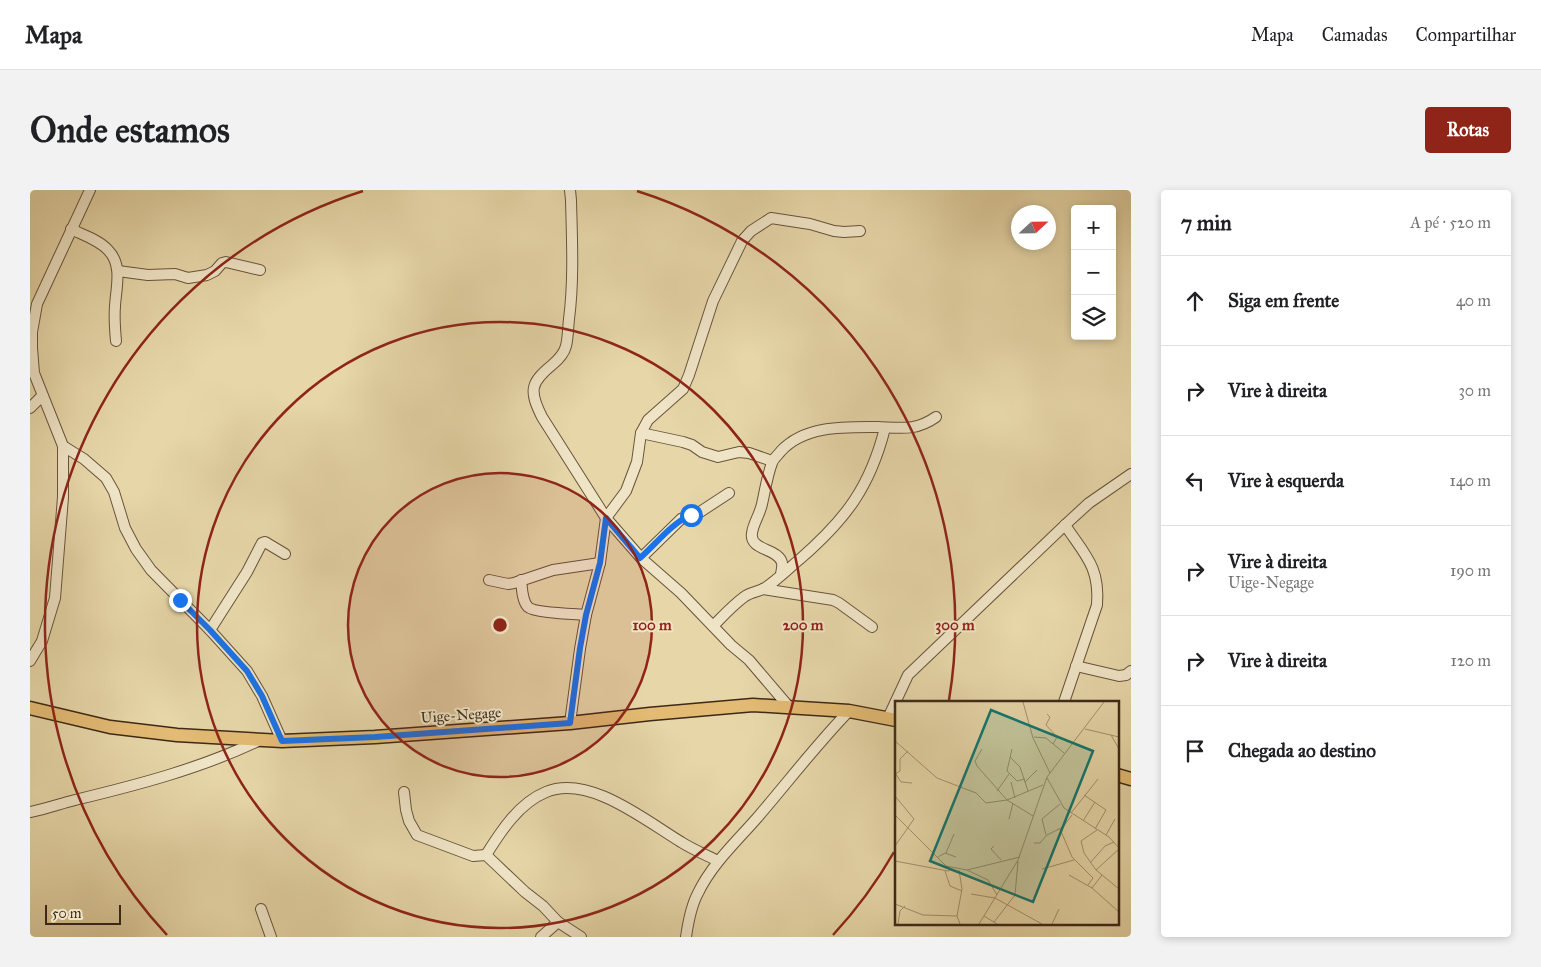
<!DOCTYPE html>
<html lang="pt">
<meta charset="utf-8">
<style>
:root{--surface:#fff;--page:#f2f2f2;--text:#202124;--muted:#757577;--line:#e0e0e0;--accent:#8f2418}
body{margin:0;font-family:"IM FELL Great Primer",serif;background:var(--page);color:var(--text)}
.controls{position:absolute;right:15px;top:15px;display:grid;overflow:hidden;border-radius:5px;box-shadow:0 2px 8px #0003}
.controls button{width:45px;height:45px;display:grid;place-items:center;padding:0;border:0;border-bottom:1px solid var(--line);background:var(--surface);color:var(--text);font:25px sans-serif}
.compass{position:absolute;left:981px;top:15px;width:45px;height:45px;border-radius:50%;background:var(--surface);box-shadow:0 2px 8px #0003;rotate:68deg}
.scale{position:absolute;left:15px;bottom:12px;width:76px;box-sizing:border-box;padding-left:5px;border:2px solid #3e2918;border-top:0;font-size:14px;line-height:18px;white-space:nowrap;color:#3e2918;-webkit-text-stroke:4px #efe4c6;paint-order:stroke}
.stop{position:absolute;width:15px;height:15px;margin:-11px;border:4px solid #1a73e8;border-radius:50%;background:#fff}
.stop.end{background:#1a73e8;border-color:#fff;box-shadow:0 1px 5px #0008}
.list{margin:0;padding:0;list-style:none}
h2{display:flex;justify-content:space-between;align-items:center;height:65px;margin:0;padding:0 20px;font-size:21px}
h2 small{font-size:16px;font-weight:400;color:var(--muted)}
.list li{display:grid;grid-template-columns:32px 1fr auto;gap:15px;align-items:center;box-sizing:border-box;height:90px;padding:0 20px;border-top:1px solid var(--line)}
.list b{display:block;font-size:19px;white-space:nowrap}
.list p{margin:0;font-size:16px;white-space:nowrap;color:var(--muted)}
.list em{font-size:16px;font-style:normal;color:var(--muted)}
.icon{flex:none;width:28px;height:28px;fill:none;stroke:currentColor;stroke-width:2;stroke-linecap:round;stroke-linejoin:round}
.map{position:relative;flex:none;width:1101px;height:747px;overflow:hidden;border-radius:5px}
header{display:flex;align-items:center;gap:30px;box-sizing:border-box;height:70px;padding:0 25px;background:var(--surface);border-bottom:1px solid var(--line)}
header strong{font-size:24px}
nav{display:flex;gap:28px;margin-inline-start:auto;font-size:18px}
.intro{display:flex;align-items:center;justify-content:space-between;box-sizing:border-box;height:120px;padding:0 30px}
h1{margin:0;font-size:35px}
.button{padding:12px 22px;border-radius:5px;background:var(--accent);color:#fff;font-size:18px;font-weight:700}
main{display:flex;gap:30px;padding:0 30px}
aside{flex:1;background:var(--surface);border-radius:5px;box-shadow:0 2px 8px #0003}
.map>svg:first-child{display:block}
.lines{fill:none;stroke-linecap:round;stroke-linejoin:round}
.minor-casing{stroke:#68543c;stroke-width:12}
.major-casing{stroke:#3e2918;stroke-width:15}
.minor{stroke:#efe4c6;stroke-width:10}
.major{stroke:#e3bb74;stroke-width:12}
.route{stroke:#1a73e8;stroke-width:6}
.ring{fill:none;stroke:#8f2418;stroke-width:2.5}
.labels{text-anchor:middle;stroke-width:4;stroke-linejoin:round;paint-order:stroke}
.street-label{font-size:15px;fill:#3e2918;stroke:#efe4c6}
.inset-road{fill:none;stroke:#a3916e;stroke-width:1}
.view{fill:#0f766e;fill-opacity:0.15;stroke:#0f766e;stroke-width:2.5}
.inset-edge{fill:none;stroke:#3e2918;stroke-width:2.5}
.centre{fill:#8f2418;stroke:#efe4c6;stroke-width:2.5}
.ring-label{font-size:15px;text-anchor:middle;font-weight:bold;fill:#8f2418;stroke:#efe4c6;stroke-width:4;stroke-linejoin:round;paint-order:stroke}
</style>
<header>
<strong>Mapa</strong>
<nav><a>Mapa</a><a>Camadas</a><a>Compartilhar</a></nav>
</header>
<div class="intro"><h1>Onde estamos</h1><a class="button">Rotas</a></div>
<main>
<div class="map">
<svg width="1101" height="747" viewBox="0 0 1101 747">
<rect width="100%" height="100%" fill="#e6d6a8"/>
<filter id="stains"><feTurbulence type="fractalNoise" baseFrequency=".004" numOctaves="4"/><feColorMatrix values="0 0 0 0 .2 0 0 0 0 .09 0 0 0 0 .02 0 0 0 .5 -.17"/></filter>
<radialGradient id="worn" r=".72"><stop offset=".6" stop-color="#630" stop-opacity="0"/><stop offset="1" stop-color="#630" stop-opacity=".3"/></radialGradient>
<g class="lines">
<!-- minor casing -->
<g class="minor-casing">
<g id="minor">
<path d="M540,0L541,10C542,50 544,90 539,129C538,138 538,148 536,156C534,164 528,170 522,175C500,193 499,201 512,227L576,328L611,368L651,403L701,455L719,470L759,517"/>
<path d="M41,39C53,45 69,50 78,60C93,75 86,98 85,116C84,128 85,140 86,151"/>
<path d="M88,81L118,85L145,84L158,88L177,85L185,81L192,73L196,72L230,80"/>
<path d="M0,218L12,206"/>
<path d="M611,243L653,252L662,255L672,262L688,267L709,262L719,263L742,271"/>
<path d="M33,256L54,269L76,288L84,302L95,338L106,359L121,380L180,440L217,481L232,506L252,551"/>
<path d="M611,368L651,329L670,322L699,303"/>
<path d="M751,385C751,382 753,377 752,373C749,358 719,361 722,343C723,334 730,324 732,314C735,301 737,286 742,273C743,269 748,265 751,261C775,235 815,237 848,237C872,238 886,241 906,227"/>
<path d="M459,390L478,394L484,393L523,380L570,373"/>
<path d="M491,390C492,398 492,411 498,417C504,423 545,424 556,425"/>
<path d="M733,399L803,410L809,413L842,437"/>
<path d="M683,436C693,426 703,415 714,407C720,402 728,402 735,398C747,390 758,379 770,369C816,329 840,297 855,238"/>
<path d="M180,440L217,382L232,353L235,352L255,364"/>
<path d="M0,471L12,451L25,408L33,307V256L4,183L2,158V142L7,114L60,0"/>
<path d="M1046,476L1089,486L1096,485L1101,481"/>
<path d="M1034,512L1067,415C1070,377 1055,365 1035,335"/>
<path d="M858,528L878,485L1035,335L1059,313L1101,284"/>
<path d="M540,533L550,459L556,425L570,373L576,328L596,301L607,272L611,243L618,230L653,199L659,185L683,111L712,51L721,41L741,28L780,34L804,41L814,42L830,41"/>
<path d="M374,602L376,620L379,631L387,645L443,666L456,665L495,702L513,716L528,732L551,747"/>
<path d="M0,622C16,619 29,614 45,610C107,595 169,579 228,551"/>
<path d="M456,665C471,641 489,613 516,602C559,584 616,631 651,652C662,659 676,665 688,671"/>
<path d="M231,719L241,747"/>
<path d="M511,747L528,732"/>
<path d="M656,747C658,733 661,716 668,703C682,674 706,652 727,628C758,592 786,555 819,521"/>
</g>
</g>
<!-- major casing -->
<g class="major-casing">
<g id="major">
<path d="M0,518L80,537L147,545L252,551L345,547L540,533L620,524L723,515L819,521L866,530"/>
<path d="M1087,585L1101,589"/>
</g>
</g>
<!-- minor -->
<use href="#minor" class="minor"/>
<!-- major -->
<use href="#major" class="major"/>
</g>
<g class="lines">
<!-- route -->
<path class="route" d="M150,410L180,440L217,481L232,506L252,551L345,547L540,533L550,458L556,425L570,373L576,328L610,368C626,354 643,332 661,325"/>
</g>
<!-- distance rings -->
<circle cx="470" cy="435" r="152" fill="#8f2418" fill-opacity=".12"/>
<g class="ring">
<circle cx="470" cy="435" r="152"/>
<circle cx="470" cy="435" r="303"/>
<path d="M864 662A455 455 0 0 1 803 745M137 745A455 455 0 0 1 333 1M607 1A455 455 0 0 1 919 510"/>
</g>
<g class="labels">
<!-- street labels -->
<g class="street-label">
<text transform="translate(431 525) rotate(-4)" y="5">Uige-Negage</text>
</g>
</g>
<!-- overview -->
<g transform="translate(865 511)">
<rect width="224" height="224" fill="#e6d6a8"/>
<path class="inset-road" d="M128,1L138,37L155,72M152,13L155,16L151,24L162,36L158,43M190,28L224,36M216,34L224,48M139,36L151,37L169,52M0,40L42,77L81,92L91,102L112,99L148,84M87,48L80,60L82,65L112,99L138,115M117,48L112,70L122,80L130,78M115,56L125,66L133,90M0,72L6,81L17,82M0,73L5,70V58L13,50M152,77L169,107L214,136L224,147M116,81L120,97M130,81L142,69M102,90L114,73M189,94L211,109L200,128M0,95L19,118L0,145M176,112L203,78M0,114L51,165L72,169L93,179L102,194M114,118L118,102M188,120L200,101M165,128L177,156L198,177L193,184M202,129L186,140L189,152L201,169L224,188M151,134L147,118L165,103M211,134L220,118M139,142H145L152,134L168,126L177,114M99,145L96,148L106,159M51,152L59,133M43,156L50,152L61,156M0,160L53,170L57,168M195,162L210,145L219,141M147,168L179,159M64,169L67,188L62,215L65,223M72,169L125,156M201,169L224,148M50,170L55,185L67,190M174,174L197,187L207,174M197,187L224,211M76,193L100,197L147,223M0,203L28,214L62,215M89,215L102,223M99,221L120,194L123,160M3,223L5,210L10,205M84,223L123,159L152,76L209,1M157,223L164,208"/>
<path class="view" d="M96,9L198,50L138,201L35,160Z"/>
<rect width="224" height="224" class="inset-edge"/>
</g>
<circle cx="470" cy="435" r="8" class="centre"/>
<g class="ring-label">
<text x="622" y="440">100 m</text>
<text x="773" y="440">200 m</text>
<text x="925" y="440">300 m</text>
</g>
<rect width="100%" height="100%" filter="url(#stains)"/>
<rect width="100%" height="100%" fill="url(#worn)"/>
</svg>
<div class="controls">
<button>+</button>
<button>−</button>
<button><svg class="icon" aria-label="layers" viewBox="0 0 24 24"><path d="M12 4l9 5-9 5-9-5zM3 14l9 5 9-5"/></svg></button>
</div>
<svg class="compass" viewBox="-18 -18 36 36"><path d="M0-13l5 13h-10z" fill="#e53935"/><path d="M0 13l5-13h-10z" fill="#757577"/></svg>
<div class="scale">50 m</div>
<div class="stop" style="left:661px;top:325px"></div>
<div class="stop end" style="left:150px;top:410px"></div>
</div>
<aside>
<h2>7 min<small>A pé · 520 m</small></h2>
<ul class="list">
<li><svg class="icon" aria-label="ahead" viewBox="0 0 24 24"><path d="M12 20V5M6 11l6-6 6 6"/></svg><div><b>Siga em frente</b></div><em>40 m</em></li>
<li><svg class="icon" aria-label="right" viewBox="0 0 24 24"><path d="M7 20v-9h11M14 6l5 5-5 5"/></svg><div><b>Vire à direita</b></div><em>30 m</em></li>
<li><svg class="icon" aria-label="left" viewBox="0 0 24 24"><path d="M17 20v-9H6M10 6l-5 5 5 5"/></svg><div><b>Vire à esquerda</b></div><em>140 m</em></li>
<li><svg class="icon" aria-label="right" viewBox="0 0 24 24"><path d="M7 20v-9h11M14 6l5 5-5 5"/></svg><div><b>Vire à direita</b><p>Uige-Negage</p></div><em>190 m</em></li>
<li><svg class="icon" aria-label="right" viewBox="0 0 24 24"><path d="M7 20v-9h11M14 6l5 5-5 5"/></svg><div><b>Vire à direita</b></div><em>120 m</em></li>
<li><svg class="icon" aria-label="arrive" viewBox="0 0 24 24"><path d="M6 21V4h12l-3 4 3 4H6"/></svg><div><b>Chegada ao destino</b></div></li>
</ul>
</aside>
</main>
